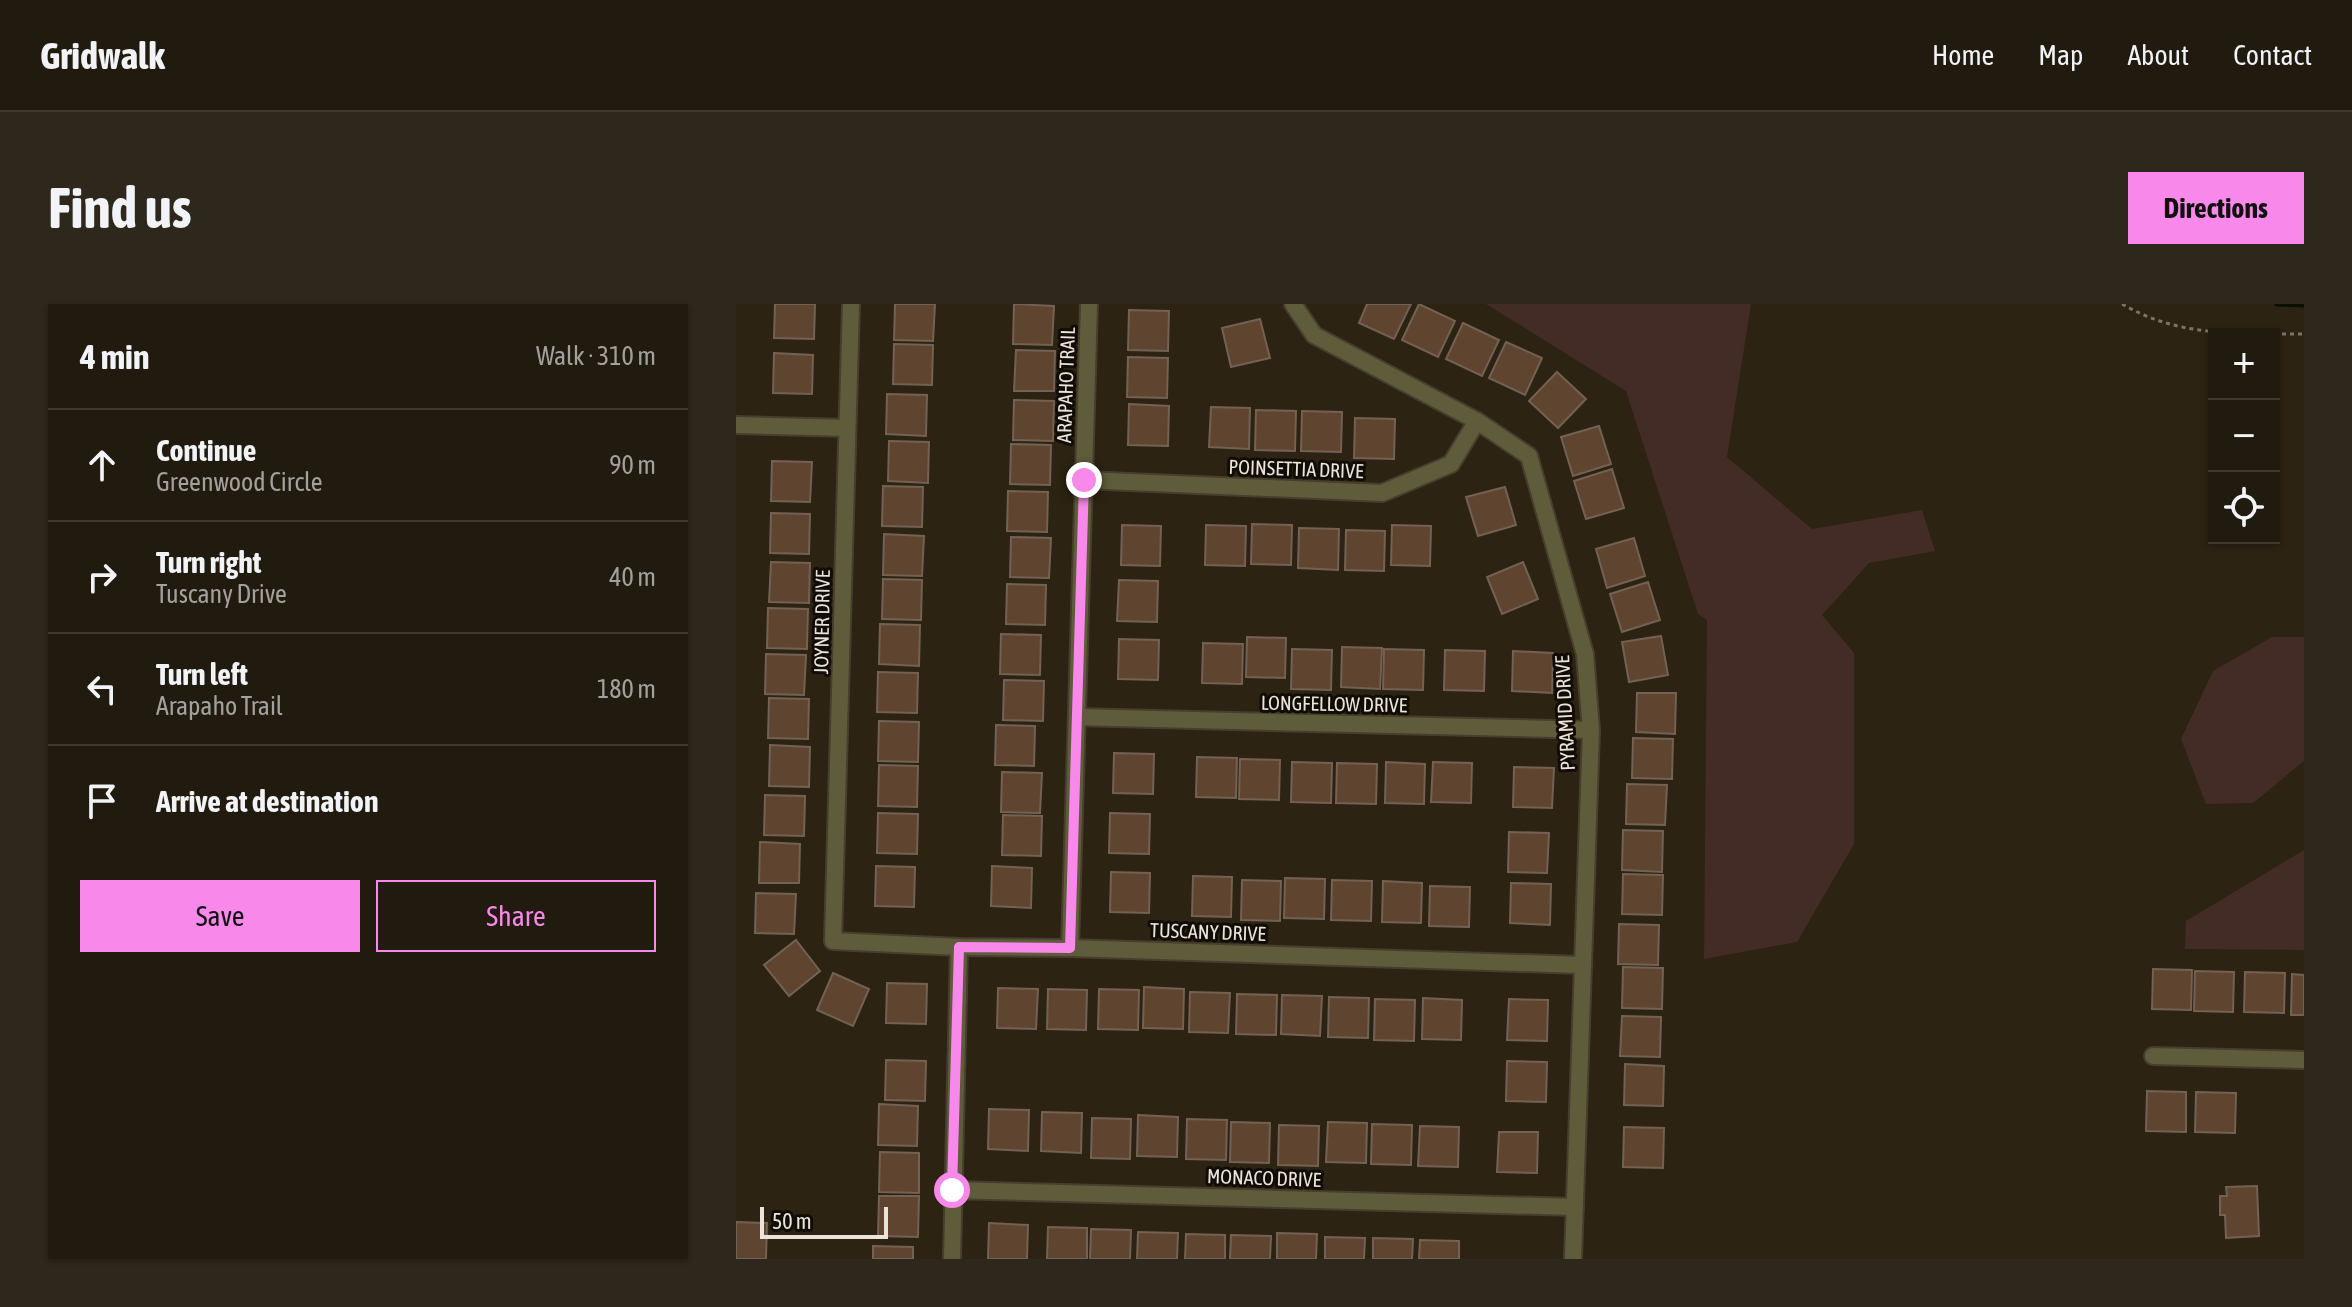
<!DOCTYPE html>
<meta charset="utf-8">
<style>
:root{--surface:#211a0e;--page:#2d271c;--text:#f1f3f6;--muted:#a2a19e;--line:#3e382e;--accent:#f888e9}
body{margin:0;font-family:"Asap Condensed",sans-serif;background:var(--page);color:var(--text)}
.controls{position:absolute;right:24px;top:24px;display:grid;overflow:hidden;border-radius:0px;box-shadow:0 2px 6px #0004}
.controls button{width:72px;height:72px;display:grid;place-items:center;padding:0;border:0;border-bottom:2px solid var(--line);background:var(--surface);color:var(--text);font:40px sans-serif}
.scale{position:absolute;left:24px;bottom:20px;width:128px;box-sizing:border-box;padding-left:8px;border:4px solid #ebe4da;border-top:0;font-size:22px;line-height:28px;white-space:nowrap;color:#ebe4da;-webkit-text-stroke:6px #110d06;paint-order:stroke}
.stop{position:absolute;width:24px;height:24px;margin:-18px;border:6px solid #f888e9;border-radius:50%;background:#fff}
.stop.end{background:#f888e9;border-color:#fff;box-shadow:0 2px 8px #0008}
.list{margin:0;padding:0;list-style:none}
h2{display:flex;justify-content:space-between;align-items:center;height:104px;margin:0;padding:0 32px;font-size:34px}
h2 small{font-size:26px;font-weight:400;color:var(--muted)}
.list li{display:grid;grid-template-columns:52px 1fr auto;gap:24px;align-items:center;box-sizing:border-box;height:112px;padding:0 32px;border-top:2px solid var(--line)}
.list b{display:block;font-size:30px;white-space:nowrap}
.list p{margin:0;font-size:26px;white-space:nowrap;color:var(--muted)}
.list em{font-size:26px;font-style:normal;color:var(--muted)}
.actions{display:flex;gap:16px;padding:24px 32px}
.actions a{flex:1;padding:18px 0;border:2px solid var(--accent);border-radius:0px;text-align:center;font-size:28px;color:var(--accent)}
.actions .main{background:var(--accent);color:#111}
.icon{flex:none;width:44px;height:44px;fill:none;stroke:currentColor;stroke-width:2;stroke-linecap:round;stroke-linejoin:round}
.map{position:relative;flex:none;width:1568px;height:955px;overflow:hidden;border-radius:0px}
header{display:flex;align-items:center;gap:48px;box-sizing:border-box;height:112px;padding:0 40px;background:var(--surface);border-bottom:2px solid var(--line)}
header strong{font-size:38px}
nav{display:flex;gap:44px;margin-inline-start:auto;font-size:28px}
.intro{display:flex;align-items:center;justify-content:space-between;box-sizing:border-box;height:192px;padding:0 48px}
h1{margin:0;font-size:56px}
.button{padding:20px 36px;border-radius:0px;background:var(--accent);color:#111;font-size:28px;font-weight:700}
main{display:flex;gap:48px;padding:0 48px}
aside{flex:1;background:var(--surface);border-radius:0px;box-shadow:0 2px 6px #0004}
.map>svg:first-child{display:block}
.green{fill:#432c25}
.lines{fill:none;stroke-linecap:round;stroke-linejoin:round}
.stream{stroke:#081000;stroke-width:5}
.building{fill:#5f4530;stroke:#736153;stroke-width:2}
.minor-casing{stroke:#473e2e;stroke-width:20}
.path{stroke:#7d7466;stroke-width:3;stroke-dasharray:4 4;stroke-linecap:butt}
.minor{stroke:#5f5c3b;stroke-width:16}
.route{stroke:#f888e9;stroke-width:10}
.labels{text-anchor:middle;stroke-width:6;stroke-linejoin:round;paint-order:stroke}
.street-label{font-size:20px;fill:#ebe4da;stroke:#110d06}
</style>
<header>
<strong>Gridwalk</strong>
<nav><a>Home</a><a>Map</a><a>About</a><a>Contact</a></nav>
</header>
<div class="intro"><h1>Find us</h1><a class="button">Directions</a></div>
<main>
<aside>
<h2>4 min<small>Walk · 310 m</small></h2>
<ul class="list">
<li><svg class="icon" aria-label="ahead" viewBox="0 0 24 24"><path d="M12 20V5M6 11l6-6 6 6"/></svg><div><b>Continue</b><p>Greenwood Circle</p></div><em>90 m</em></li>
<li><svg class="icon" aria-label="right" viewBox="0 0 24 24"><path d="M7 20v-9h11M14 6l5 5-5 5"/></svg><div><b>Turn right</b><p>Tuscany Drive</p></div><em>40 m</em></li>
<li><svg class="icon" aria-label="left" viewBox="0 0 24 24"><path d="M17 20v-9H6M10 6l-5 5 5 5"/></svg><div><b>Turn left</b><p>Arapaho Trail</p></div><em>180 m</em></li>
<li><svg class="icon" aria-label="arrive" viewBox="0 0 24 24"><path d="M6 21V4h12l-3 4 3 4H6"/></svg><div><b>Arrive at destination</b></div></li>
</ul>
<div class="actions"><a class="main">Save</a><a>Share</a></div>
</aside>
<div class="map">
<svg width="1568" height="955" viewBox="0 0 1568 955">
<rect width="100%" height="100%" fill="#2c2312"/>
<!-- green -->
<g class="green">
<path d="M750,0H1015L991,153L1076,225L1186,206L1199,247L1133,259L1086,311L1118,349V540L1061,638L968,655L971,316L962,310L890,87Z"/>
<path d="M1536,333H1568V457L1517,499L1470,500L1445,435L1477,367Z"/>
<path d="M1568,546V646L1449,645L1450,617Z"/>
</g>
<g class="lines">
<!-- stream -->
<path class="stream" d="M1541,0L1568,1"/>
</g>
<!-- building -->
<g class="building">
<path d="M39,0H79L78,35L38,34Z"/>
<path d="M159,0H199L197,37L158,36Z"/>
<path d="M278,0L318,2L316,41L277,40Z"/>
<path d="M631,0H675L658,35L623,19Z"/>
<path d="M683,0L719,17L702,53L666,36Z"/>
<path d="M393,6L433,7L432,47L392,46Z"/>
<path d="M524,15L534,54L495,63L486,24Z"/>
<path d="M727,19L763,36L746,72L710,55Z"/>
<path d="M770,38L806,54L789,91L753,74Z"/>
<path d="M158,40L197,41L196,81L157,80Z"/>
<path d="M280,46L319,47L318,87H278Z"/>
<path d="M38,49L77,51L76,90L37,89Z"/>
<path d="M392,53L432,54L431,94L391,93Z"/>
<path d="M821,68L850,95L822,124L793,97Z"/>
<path d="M151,90L191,91L190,132L150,130Z"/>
<path d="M278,96L318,97L317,137L277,136Z"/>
<path d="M393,100L433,102L432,142L392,141Z"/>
<path d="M475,103L514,104L513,145L473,143Z"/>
<path d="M520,106L560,107L559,147L519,146Z"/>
<path d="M566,107L606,108L605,148L565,147Z"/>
<path d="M619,114L659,115L658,155L618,154Z"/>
<path d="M863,122L875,160L837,172L825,133Z"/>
<path d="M153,137L193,138L192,179L152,177Z"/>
<path d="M275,140L315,141L314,181L274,180Z"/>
<path d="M36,157L76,158L74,198L35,197Z"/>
<path d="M876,165L888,204L850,215L838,177Z"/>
<path d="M147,182L187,183L186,223L146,222Z"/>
<path d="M769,183L780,221L742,232L730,193Z"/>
<path d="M272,187L312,188L311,228L271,227Z"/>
<path d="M35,209L74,210L73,250L34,249Z"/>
<path d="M516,220L556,221L555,261L515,260Z"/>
<path d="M386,221L425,222L424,262L385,261Z"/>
<path d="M470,221L510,222L509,262L469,261Z"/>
<path d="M656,221L695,222L694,262L655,261Z"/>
<path d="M563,224L603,225L602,266L562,264Z"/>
<path d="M610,226L649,227L648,267L609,266Z"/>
<path d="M148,230L188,232L186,272L147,271Z"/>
<path d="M275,233L315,234L313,274L274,273Z"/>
<path d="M898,234L909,272L871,284L860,245Z"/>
<path d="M35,258L74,259L73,299L33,298Z"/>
<path d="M787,258L802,295L766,310L751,273Z"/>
<path d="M147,275L186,276L185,316L146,315Z"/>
<path d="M383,276L422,277L421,318L381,317Z"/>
<path d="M912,278L924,316L886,328L874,290Z"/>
<path d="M271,280L310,281L309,321L270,320Z"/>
<path d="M32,304L72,305L71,345L31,344Z"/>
<path d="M144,320L184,321L183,362L143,360Z"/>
<path d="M265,330L305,331L304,371L264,370Z"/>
<path d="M925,332L932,371L893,378L886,338Z"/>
<path d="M511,333L550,334L549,374L510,373Z"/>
<path d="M383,335L423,336L422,376L382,375Z"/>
<path d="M467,339L507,340L506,380L466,379Z"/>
<path d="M606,343L646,344L644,385L605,383Z"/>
<path d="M556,345L596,346L595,386L555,385Z"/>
<path d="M648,345L688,346L687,386L647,385Z"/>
<path d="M709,346L749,347L748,387L708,386Z"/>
<path d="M777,347L817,349L816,389L776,387Z"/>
<path d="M30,350L70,351L68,391L29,390Z"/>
<path d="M142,368L182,369L181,409L141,408Z"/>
<path d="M268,376L308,377L307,417L267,416Z"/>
<path d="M901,389H940L939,430L900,428Z"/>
<path d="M33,394L73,395L72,435L32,434Z"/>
<path d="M143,417L183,418L182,458L142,457Z"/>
<path d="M260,421L299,422L298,462L259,461Z"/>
<path d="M897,434L937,435L936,475L896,474Z"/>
<path d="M34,441L74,443L73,483L33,482Z"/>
<path d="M378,449L418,450L417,490L377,489Z"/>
<path d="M461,453L501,454L500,494L460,493Z"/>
<path d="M504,455L544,456L543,496L503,495Z"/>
<path d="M556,458L596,459L595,499L555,498Z"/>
<path d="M650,458L689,460L688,500L649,499Z"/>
<path d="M697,458L736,459L735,499L695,498Z"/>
<path d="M601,459L641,460L640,500L600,499Z"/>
<path d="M143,461L182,462L181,503L142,502Z"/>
<path d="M778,463L818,464L816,504L777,503Z"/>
<path d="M266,468L306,469L304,509L265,508Z"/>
<path d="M891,480L931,481L929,521L890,520Z"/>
<path d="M29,491L69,492L68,532L28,531Z"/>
<path d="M142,509L182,510L181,550L141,549Z"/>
<path d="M374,509L414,510L413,550L373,549Z"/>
<path d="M267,511L306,512L305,552L266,551Z"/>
<path d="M887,526L927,527L926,568L886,566Z"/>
<path d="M773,528L813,529L811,569L772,568Z"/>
<path d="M24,538L64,540L63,579H23Z"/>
<path d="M140,562L179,563L178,603L139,602Z"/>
<path d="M256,562L296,564L295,604L255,602Z"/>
<path d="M375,568L414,569L413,609L374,608Z"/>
<path d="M887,570L927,571L926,611L886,610Z"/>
<path d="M457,572L496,573L495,613L456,612Z"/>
<path d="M549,574L589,575L588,615L548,614Z"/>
<path d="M506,576L545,577L544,617L505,616Z"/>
<path d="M596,576L636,577L635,617L595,616Z"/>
<path d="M647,577L686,579L685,619L646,618Z"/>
<path d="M775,579L815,580L814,621L774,619Z"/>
<path d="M694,582L734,583L733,623L693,622Z"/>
<path d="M20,589L60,590L58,630L19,629Z"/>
<path d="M883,620L923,621L922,661L882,660Z"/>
<path d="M60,636L84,667L53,692L28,661Z"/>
<path d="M887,663L927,664L926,705L886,704Z"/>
<path d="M1417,665L1456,666L1455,706L1416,705Z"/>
<path d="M1459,667L1498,668L1497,708L1458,707Z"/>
<path d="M1509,668L1549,669L1548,709L1508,708Z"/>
<path d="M97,669L133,685L117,722L81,706Z"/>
<path d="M1556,670L1568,671V711H1555Z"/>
<path d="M151,679L191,680L190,720L150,719Z"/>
<path d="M408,683L448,685L447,725L407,724Z"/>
<path d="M262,684L302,685L300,725L261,724Z"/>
<path d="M312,685L351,686L350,726L311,725Z"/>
<path d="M363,685L403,686L402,726L362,725Z"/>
<path d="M454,688L494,689L492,729L453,728Z"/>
<path d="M501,690L541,691L540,731L500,730Z"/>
<path d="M546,691L586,692L584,732L545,730Z"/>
<path d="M593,693L633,694L632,734L592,733Z"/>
<path d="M687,694L726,696L725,736L686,735Z"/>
<path d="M639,695L679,696L678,737L638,736Z"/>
<path d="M773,695L812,696L811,737L771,736Z"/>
<path d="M886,712L925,713L924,753L884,752Z"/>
<path d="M150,756L190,757L189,797L149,796Z"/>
<path d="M771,757L811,758L810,798L770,797Z"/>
<path d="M889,760L928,762L927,802L888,801Z"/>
<path d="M1411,787L1450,788V828L1410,827Z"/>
<path d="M1460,788L1500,789L1499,829L1459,828Z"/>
<path d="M143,800L182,802L181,842L142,841Z"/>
<path d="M253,805L293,806L292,847L252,845Z"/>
<path d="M306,808L346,809L345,849L305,847Z"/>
<path d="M402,811L442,813L441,853L401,852Z"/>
<path d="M356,814L395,815L394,855L355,854Z"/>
<path d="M451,815L491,816L490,856L450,855Z"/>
<path d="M495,818L534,819L533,859L494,858Z"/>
<path d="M592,818L631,819L630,859L590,858Z"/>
<path d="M636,820L676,821L675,861L635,860Z"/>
<path d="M543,821L583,822L582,862L542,861Z"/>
<path d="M684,822L723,823L722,863L682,862Z"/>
<path d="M888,823L928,824L927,864L887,863Z"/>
<path d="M763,828H802L801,869L761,868Z"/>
<path d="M144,848L183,849V889L143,888Z"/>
<path d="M1521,882L1523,932L1490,934L1489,911H1484V892H1491L1490,883Z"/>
<path d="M143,892H183L182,933L142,932Z"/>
<path d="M0,918L31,919L30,955H0Z"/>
<path d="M253,919L292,921L291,955H252Z"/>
<path d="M312,923L351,924V955H311Z"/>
<path d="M355,925L395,926L394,955H354Z"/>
<path d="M402,928L442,929L441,955H401Z"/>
<path d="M541,929L581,930L580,955H541Z"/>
<path d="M450,930L489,931V955H449Z"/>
<path d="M495,931L535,932L534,955H494Z"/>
<path d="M589,933L629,934L628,955H589Z"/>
<path d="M637,934L677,935L676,955H637Z"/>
<path d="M684,936L723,937V955H683Z"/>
<path d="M137,942L177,943V955H137Z"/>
</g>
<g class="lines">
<!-- minor casing -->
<g class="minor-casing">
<g id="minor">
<path d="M115,0L97,637L223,643L334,644L845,661"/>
<path d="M557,0L578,31L741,117L793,152L849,350L855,426L837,955"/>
<path d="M0,121L111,124"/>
<path d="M348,176L646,189L715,160L741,117"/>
<path d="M341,413L855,426"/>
<path d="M334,644L353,0"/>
<path d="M1417,752L1568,756"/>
<path d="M216,886L839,903"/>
<path d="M216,955L223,643"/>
</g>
</g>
<!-- path -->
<g class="path">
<path d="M1386,0C1433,27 1476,29 1529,30"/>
<path d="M1538,30H1568"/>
</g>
<!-- minor -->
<use href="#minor" class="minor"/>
</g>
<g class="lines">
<!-- route -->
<path class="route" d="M216,886L223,643L334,644L348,176"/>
</g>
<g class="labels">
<!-- street labels -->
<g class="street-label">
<text transform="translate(330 81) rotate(-88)" y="7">ARAPAHO TRAIL</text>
<text transform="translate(560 165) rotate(2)" y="7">POINSETTIA DRIVE</text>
<text transform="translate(86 318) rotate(-89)" y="7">JOYNER DRIVE</text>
<text transform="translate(598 400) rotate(1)" y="7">LONGFELLOW DRIVE</text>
<text transform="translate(829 409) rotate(-93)" y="7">PYRAMID DRIVE</text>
<text transform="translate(472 628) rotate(2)" y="7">TUSCANY DRIVE</text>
<text transform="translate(528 874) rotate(2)" y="7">MONACO DRIVE</text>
</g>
</g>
</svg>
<div class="controls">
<button>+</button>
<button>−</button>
<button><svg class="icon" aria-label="locate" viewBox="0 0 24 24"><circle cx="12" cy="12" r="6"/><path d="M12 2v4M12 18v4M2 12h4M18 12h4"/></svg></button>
</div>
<div class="scale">50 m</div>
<div class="stop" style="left:216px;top:886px"></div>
<div class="stop end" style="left:348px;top:176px"></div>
</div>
</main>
